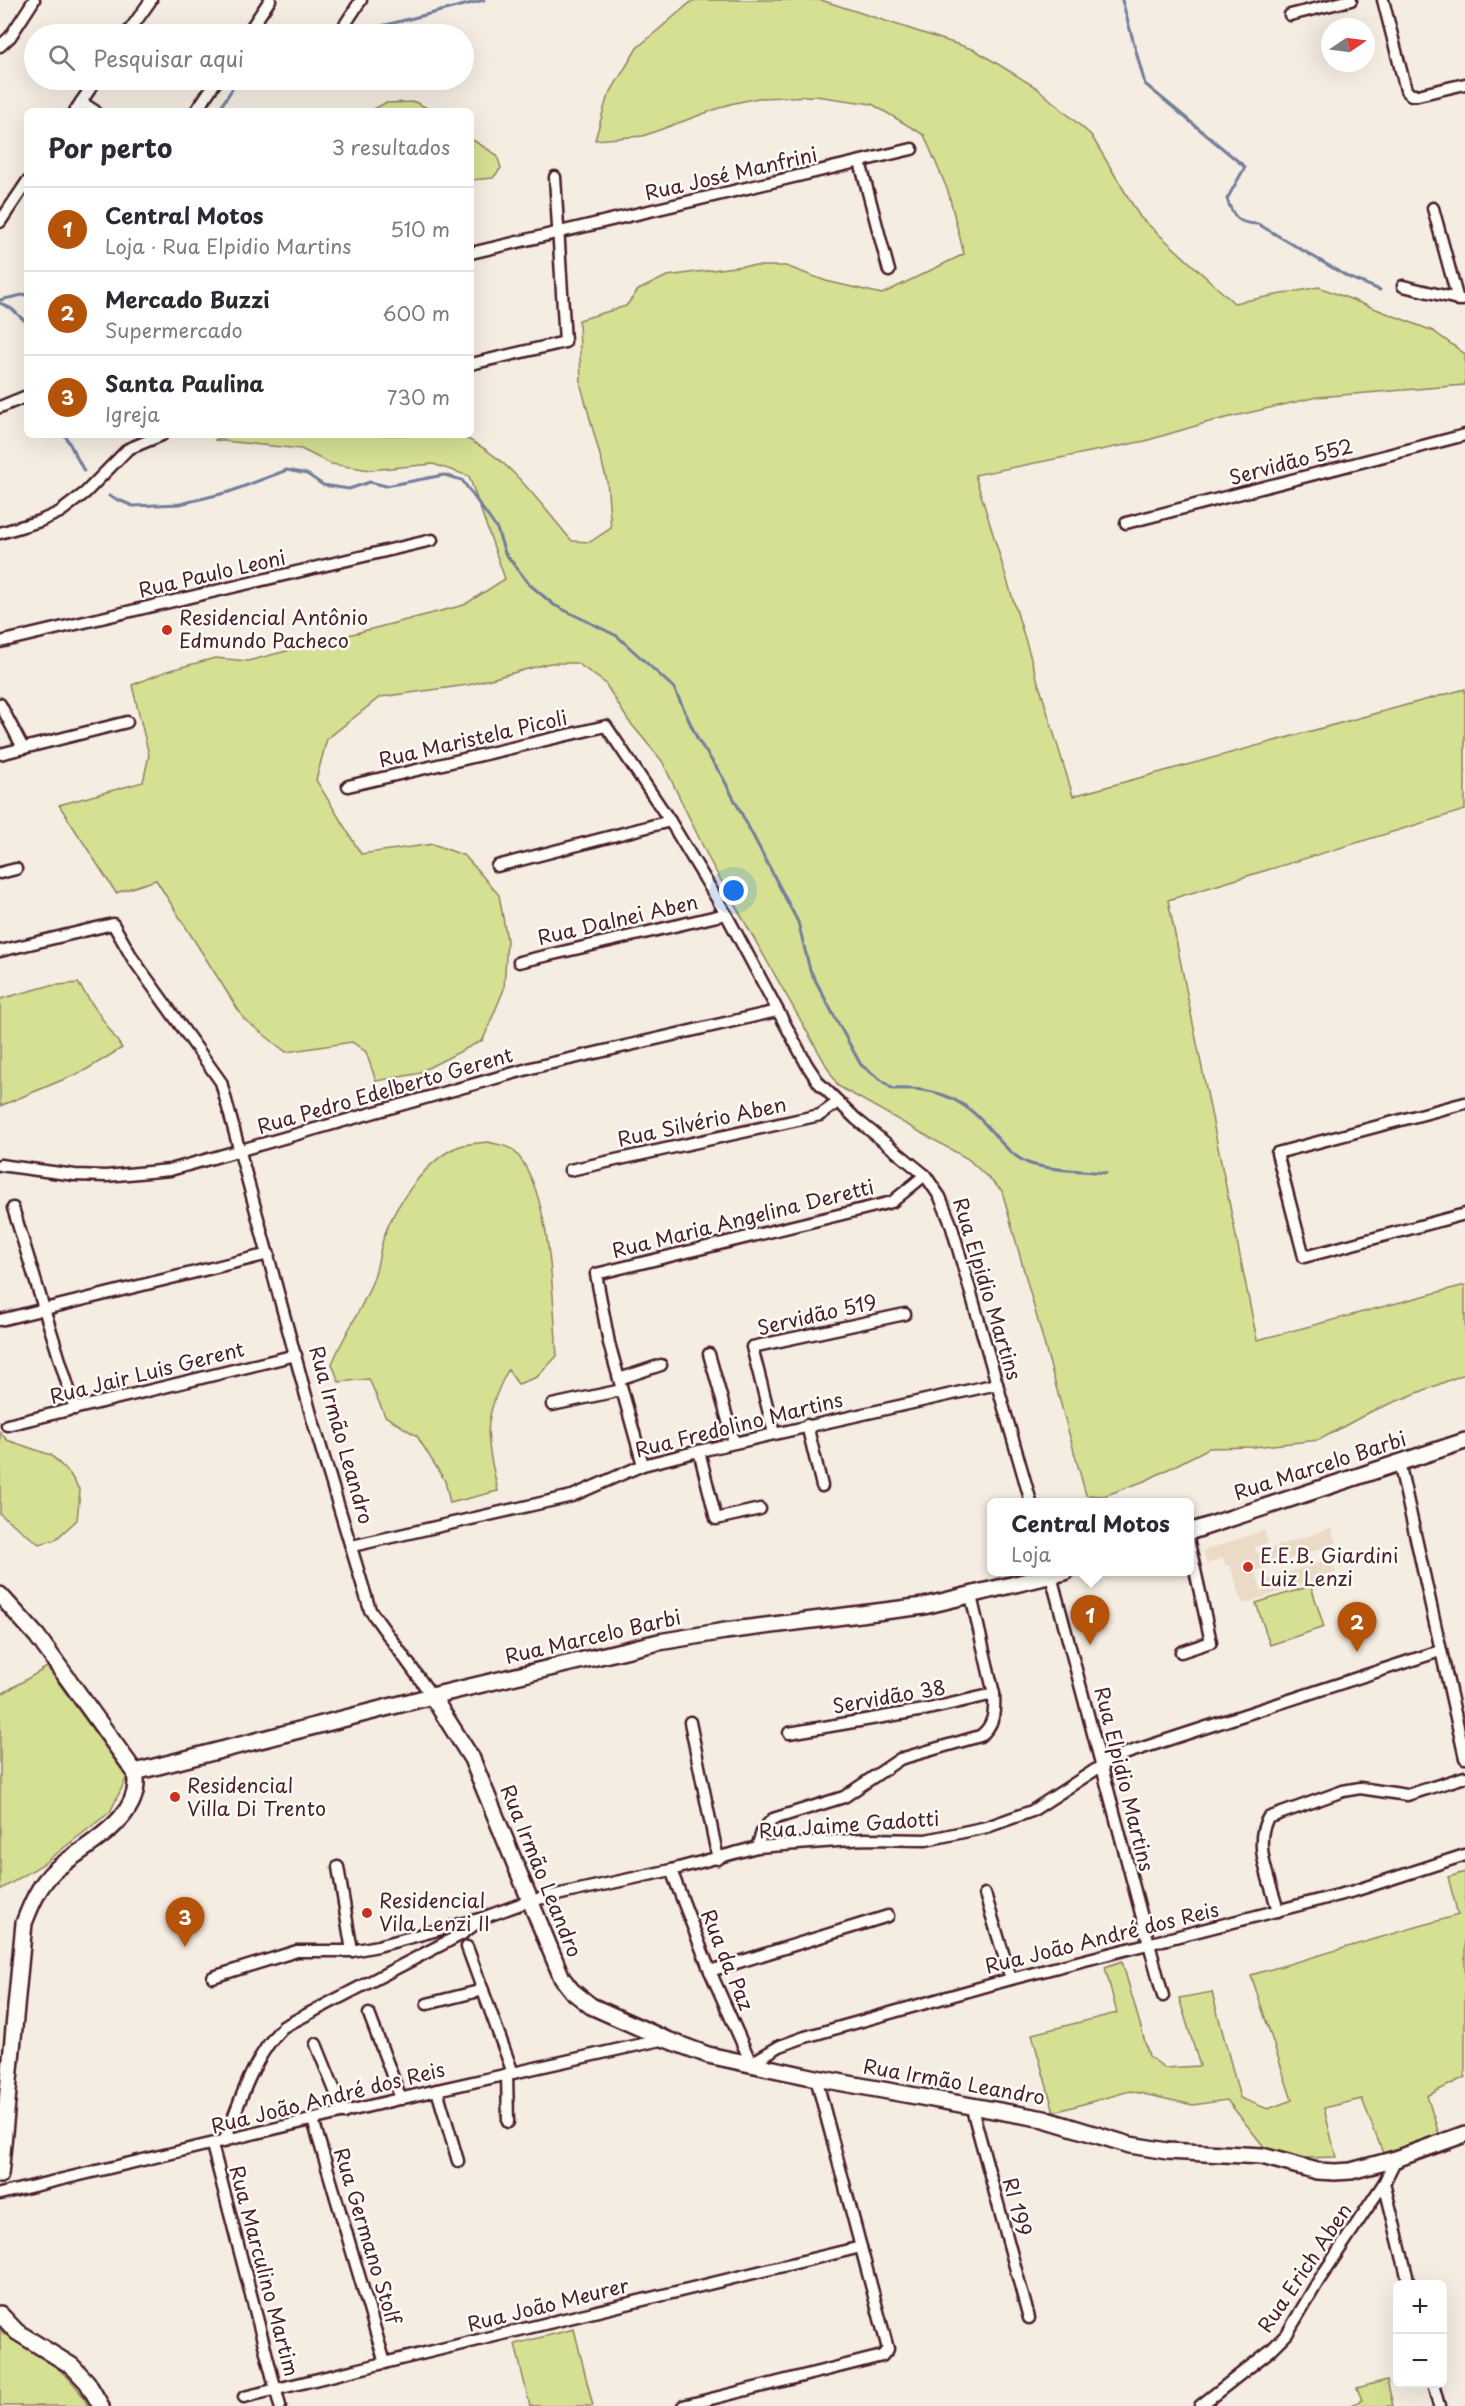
<!DOCTYPE html>
<html lang="pt">
<meta charset="utf-8">
<style>
:root{--surface:#fff;--page:#f7f7f7;--text:#2b2b33;--muted:#7c7c81;--line:#e1e1e2;--accent:#b45309}
body{margin:0;font-family:"Playpen Sans",sans-serif;background:var(--page);color:var(--text)}
.controls{position:absolute;right:18px;bottom:18px;display:grid;overflow:hidden;border-radius:9px;box-shadow:0 6px 24px #0002}
.controls button{width:54px;height:54px;display:grid;place-items:center;padding:0;border:0;border-bottom:2px solid var(--line);background:var(--surface);color:var(--text);font:30px sans-serif}
.compass{position:absolute;left:1321px;top:18px;width:54px;height:54px;border-radius:50%;background:var(--surface);box-shadow:0 6px 24px #0002;rotate:77deg}
.you{position:absolute;left:734px;top:891px;width:21px;height:21px;margin:-15px;border:4px solid #fff;border-radius:50%;background:#1a73e8;box-shadow:0 0 0 9px #1a73e833}
.badge{display:grid;place-items:center;width:39px;height:39px;border-radius:50%;background:var(--accent);color:#fff;font-size:20px;font-weight:700}
.pin{position:absolute;translate:-50% -50px;filter:drop-shadow(0 2px 3px #0008)}
.pin::after{content:'';position:absolute;top:32px;width:21px;height:18px;background:inherit;clip-path:polygon(0 0,100% 0,50% 100%)}
.popup{position:absolute;left:987px;top:1498px;width:207px;height:78px;box-sizing:border-box;display:grid;place-content:center;border-radius:9px;background:var(--surface);filter:drop-shadow(0 2px 4px #0005);font-size:20px;white-space:nowrap;color:var(--muted)}
.popup b{font-size:22px;color:var(--text)}
.popup::after{content:'';position:absolute;left:50%;top:100%;margin-left:-12px;border:12px solid transparent;border-top-color:var(--surface)}
.list{margin:0;padding:0;list-style:none}
h2{display:flex;justify-content:space-between;align-items:center;height:78px;margin:0;padding:0 24px;font-size:26px}
h2 small{font-size:20px;font-weight:400;color:var(--muted)}
.list li{display:grid;grid-template-columns:39px 1fr auto;gap:18px;align-items:center;box-sizing:border-box;height:84px;padding:0 24px;border-top:2px solid var(--line)}
.list b{display:block;font-size:22px;white-space:nowrap}
.list p{margin:0;font-size:20px;white-space:nowrap;color:var(--muted)}
.list em{font-size:20px;font-style:normal;color:var(--muted)}
.icon{flex:none;width:33px;height:33px;fill:none;stroke:currentColor;stroke-width:2;stroke-linecap:round;stroke-linejoin:round}
.map{position:relative;flex:none;width:1465px;height:2406px;overflow:hidden}
.search{position:absolute;background:var(--surface);box-shadow:0 6px 24px #0002;left:24px;top:24px;width:450px;height:66px;display:flex;align-items:center;gap:15px;box-sizing:border-box;padding:0 21px;border-radius:33px;color:var(--muted);font-size:22px}
.panel{position:absolute;background:var(--surface);box-shadow:0 6px 24px #0002;left:24px;top:108px;width:450px;height:330px;border-radius:9px}
.map>svg:first-child{display:block}
.built{fill:#ebdbc6}
.green{fill:#d5e093;stroke:#90805f;stroke-width:1.5}
.lines{fill:none;stroke-linecap:round;stroke-linejoin:round}
.stream{stroke:#727e9c;stroke-width:3}
.street-casing{stroke:#4a1f2b;stroke-width:15}
.secondary-casing{stroke:#4a1f2b;stroke-width:20}
.street{stroke:#fdfcf7;stroke-width:10}
.secondary{stroke:#fdfcf7;stroke-width:15}
.poi-dot{fill:#c8321e;stroke:#fdfcf7;stroke-width:2}
.labels{text-anchor:middle;stroke-width:5;stroke-linejoin:round;paint-order:stroke}
.street-label{font-size:20px;fill:#4a1f2b;stroke:#fdfcf7}
.poi-label{font-size:20px;fill:#4a1f2b;stroke:#fdfcf7;text-anchor:start}
</style>
<div class="map">
<svg width="1465" height="2406" viewBox="0 0 1465 2406">
<rect width="100%" height="100%" fill="#f5ede1"/>
<filter id="ink" filterUnits="userSpaceOnUse"><feTurbulence type="fractalNoise" baseFrequency=".0167" numOctaves="2"/><feDisplacementMap in="SourceGraphic" scale="12" xChannelSelector="R" yChannelSelector="G"/><feConvolveMatrix kernelMatrix="1 2 1 2 8 2 1 2 1" color-interpolation-filters="sRGB"/></filter>
<g filter="url(#ink)">
<!-- built -->
<path class="built" d="M1331,1528L1336,1543L1255,1571L1262,1591L1267,1590L1265,1580L1331,1558L1336,1573L1243,1604L1230,1565L1226,1566L1223,1558L1207,1564L1203,1551L1264,1530L1268,1543L1255,1547L1257,1553Z"/>
<!-- green -->
<g class="green">
<path d="M697,0H821L975,50L1037,88L1091,135L1140,217L1234,303L1319,287L1433,331L1465,354V385L1317,397L1209,422L1145,441L975,475L1073,796L1465,689V810L1168,900L1257,1340L1465,1285V1374L1372,1411L1319,1440L1254,1447L1209,1448L1147,1480L1104,1496L1086,1495L1002,1191L968,1159L838,1086L710,861L662,761L628,720L605,683L577,663H550L468,685L380,697L327,739L316,780L361,854L433,844L465,856L499,895L507,940L504,989L483,1040L416,1074L376,1081L366,1052L352,1042L286,1052L244,1019L156,880L116,893L59,805L143,782L149,755L132,685L167,671L215,658L248,661L464,605L505,579L469,476L433,464L370,470L331,464L301,449L214,440L232,435H458C508,454 538,502 572,541L590,542L611,528L607,481L581,386L579,320L626,306L638,290L667,276L742,266H786L826,281L882,294L964,254L948,191L924,135L872,104L816,96L758,98L730,104L643,136L595,140L607,98L637,48L692,1Z"/>
<path d="M415,102L433,111H370L385,103Z"/>
<path d="M471,139L497,155L501,168L493,178L471,180Z"/>
<path d="M78,983L122,1048L84,1071L0,1106V999L48,986Z"/>
<path d="M488,1142C495,1144 508,1145 514,1151C552,1189 553,1303 557,1356L537,1377L518,1384L508,1370C481,1420 486,1438 498,1491L450,1503L445,1481L417,1436L385,1416L369,1379L339,1382L332,1364C343,1336 360,1313 371,1285C378,1270 379,1252 384,1236C395,1205 428,1157 460,1146C468,1143 479,1143 488,1142Z"/>
<path d="M0,1432L7,1440L51,1455L70,1474L80,1491L77,1520L55,1540L39,1544L0,1514Z"/>
<path d="M1311,1586L1324,1627L1270,1645L1256,1603Z"/>
<path d="M47,1667L127,1777L110,1812L43,1864L0,1890V1695Z"/>
<path d="M1465,1872V2077L1427,2096L1439,2134L1383,2153L1362,2099L1324,2108L1336,2157L1304,2158L1265,2148L1227,2100L1193,2105L1130,2091L1054,2112L1032,2034L1117,2013L1105,1967L1122,1961L1149,2056L1165,2068L1200,2066L1179,1998L1212,1992L1240,2098L1268,2109L1292,2100L1251,1975L1458,1915L1448,1877Z"/>
<path d="M0,2329L4,2334C36,2354 72,2370 88,2406H0Z"/>
<path d="M574,2329L593,2406H530L515,2344Z"/>
<path d="M1387,2380L1393,2406H1350L1362,2400L1357,2388Z"/>
</g>
<g class="lines">
<!-- stream -->
<g class="stream">
<path d="M1122,0L1145,84L1245,167L1227,199C1233,217 1238,224 1258,224L1348,277L1380,290"/>
<path d="M350,34L484,0"/>
<path d="M218,111L238,80"/>
<path d="M0,300L27,294"/>
<path d="M0,303L12,309L27,323"/>
<path d="M65,435L84,471"/>
<path d="M109,496L133,506L180,504L229,492L287,470L307,474L323,485L349,489L370,482L386,486L444,475L462,480L497,529L505,553L529,584L554,605L617,636L674,688L698,740L722,776L798,922L810,970L832,1012L861,1065L893,1089C929,1087 959,1095 984,1123C998,1138 1009,1155 1028,1163C1044,1170 1087,1171 1106,1173"/>
</g>
<!-- street casing -->
<g class="street-casing">
<g id="street">
<path d="M1383,0L1406,90L1411,95H1418L1465,84"/>
<path d="M1290,15L1351,0"/>
<path d="M342,29L361,0"/>
<path d="M127,34L151,0"/>
<path d="M247,34L270,0"/>
<path d="M0,46L10,37L34,0"/>
<path d="M81,102L95,111"/>
<path d="M75,111L96,80"/>
<path d="M196,111L217,80"/>
<path d="M860,162L889,271"/>
<path d="M1433,208L1458,300"/>
<path d="M0,222L27,182"/>
<path d="M471,253L912,149"/>
<path d="M1403,286L1462,300"/>
<path d="M471,364L565,342L555,177"/>
<path d="M0,407L27,396"/>
<path d="M1126,523L1465,435"/>
<path d="M0,533L40,521L60,512L85,493L128,449L162,435"/>
<path d="M0,642L432,540"/>
<path d="M0,704L23,748"/>
<path d="M0,754L127,722"/>
<path d="M348,786L606,726L670,821L726,914L807,1065L819,1083L856,1119L925,1175L940,1197L951,1224L1031,1502"/>
<path d="M497,866L670,821"/>
<path d="M0,873L16,869"/>
<path d="M0,951L113,924L133,959L221,1082L312,1418L370,1610L432,1696"/>
<path d="M519,962L726,914"/>
<path d="M1465,1103L1277,1153L1304,1257L1465,1214"/>
<path d="M0,1165L75,1175L106,1176L170,1170L535,1067L777,1011"/>
<path d="M570,1170L820,1115L838,1102"/>
<path d="M13,1208L75,1409"/>
<path d="M0,1320L269,1254"/>
<path d="M709,1354L734,1442"/>
<path d="M619,1379L661,1365"/>
<path d="M552,1405L622,1390"/>
<path d="M7,1425L296,1355"/>
<path d="M807,1425L822,1486"/>
<path d="M774,1433L752,1347L905,1314"/>
<path d="M699,1451L716,1519L760,1509"/>
<path d="M1399,1462L1465,1758"/>
<path d="M643,1465L609,1343L596,1274L892,1202L925,1175"/>
<path d="M352,1546L572,1496L643,1465L699,1451L997,1384"/>
<path d="M1050,1572L1163,1996"/>
<path d="M1181,1652L1211,1642L1189,1543"/>
<path d="M690,1722L718,1859"/>
<path d="M789,1733L924,1710L994,1694"/>
<path d="M757,1847L763,1829L773,1819L844,1797L900,1759L980,1736C994,1726 995,1712 994,1694L971,1596"/>
<path d="M338,1867L352,1951"/>
<path d="M671,1870L710,1971L751,2063L780,2046L805,2037L1011,1979L1354,1891L1465,1855"/>
<path d="M985,1894L1011,1979"/>
<path d="M1278,1911C1271,1883 1252,1844 1268,1818L1343,1791L1360,1788L1407,1795L1465,1777"/>
<path d="M467,1947L513,2073"/>
<path d="M710,1971L888,1916"/>
<path d="M213,1977L297,1951H352L378,1946L479,1919"/>
<path d="M427,2004L483,1990"/>
<path d="M369,2014L401,2099"/>
<path d="M316,2044L344,2113"/>
<path d="M507,2074L508,2122"/>
<path d="M437,2090L458,2161"/>
<path d="M971,2105L1029,2318"/>
<path d="M313,2120L385,2363"/>
<path d="M224,2142C240,2102 252,2058 283,2027L462,1934L485,1917L529,1901L671,1870L757,1847L864,1839L926,1840L987,1827L1032,1811L1115,1757L1440,1651"/>
<path d="M212,2145L280,2406"/>
<path d="M1384,2183L1409,2284"/>
<path d="M0,2194L437,2090L665,2039"/>
<path d="M1433,2384L1439,2406"/>
<path d="M244,2397L861,2247"/>
<path d="M683,2406L882,2356L888,2349L816,2078"/>
<path d="M1200,2406L1271,2350L1287,2334L1319,2280L1384,2183L1396,2159"/>
</g>
</g>
<!-- secondary casing -->
<g class="secondary-casing">
<g id="secondary">
<path d="M1189,1532L1465,1441"/>
<path d="M0,1595L37,1636L135,1772"/>
<path d="M432,1696L472,1759L562,1978L572,1991L591,2006L665,2039L708,2055L816,2078L1044,2119L1130,2145L1167,2151L1262,2156L1317,2171L1335,2172L1351,2171L1396,2159L1465,2134"/>
<path d="M135,1772L432,1696L659,1642L725,1631L924,1606L1065,1572"/>
<path d="M0,2175L24,1923C31,1905 39,1885 54,1871C83,1846 145,1819 135,1772"/>
<path d="M0,2314L17,2332L72,2366L87,2382L101,2406"/>
</g>
</g>
<!-- street -->
<use href="#street" class="street"/>
<!-- secondary -->
<use href="#secondary" class="secondary"/>
</g>
</g>
<!-- markers -->
<g class="poi-dot">
<circle cx="167" cy="630" r="6"/>
<circle cx="1248" cy="1567" r="6"/>
<circle cx="175" cy="1797" r="6"/>
<circle cx="367" cy="1913" r="6"/>
</g>
<g class="labels">
<!-- street labels -->
<g class="street-label">
<text transform="translate(731 174) rotate(-13)" y="7">Rua José Manfrini</text>
<text transform="translate(1291 462) rotate(-15)" y="7">Servidão 552</text>
<text transform="translate(212 574) rotate(-13)" y="7">Rua Paulo Leoni</text>
<text transform="translate(473 739) rotate(-13)" y="7">Rua Maristela Picoli</text>
<text transform="translate(618 920) rotate(-13)" y="7">Rua Dalnei Aben</text>
<text transform="translate(385 1091) rotate(-16)" y="7">Rua Pedro Edelberto Gerent</text>
<text transform="translate(702 1122) rotate(-12)" y="7">Rua Silvério Aben</text>
<text transform="translate(743 1219) rotate(-14)" y="7">Rua Maria Angelina Deretti</text>
<text transform="translate(987 1289) rotate(73)" y="7">Rua Elpidio Martins</text>
<text transform="translate(817 1315) rotate(-13)" y="7">Servidão 519</text>
<text transform="translate(147 1373) rotate(-14)" y="7">Rua Jair Luis Gerent</text>
<text transform="translate(739 1425) rotate(-14)" y="7">Rua Fredolino Martins</text>
<text transform="translate(341 1435) rotate(74)" y="7">Rua Irmão Leandro</text>
<text transform="translate(1320 1466) rotate(-18)" y="7">Rua Marcelo Barbi</text>
<text transform="translate(593 1637) rotate(-13)" y="7">Rua Marcelo Barbi</text>
<text transform="translate(889 1697) rotate(-10)" y="7">Servidão 38</text>
<text transform="translate(1124 1779) rotate(76)" y="7">Rua Elpidio Martins</text>
<text transform="translate(849 1825) rotate(-4)" y="7">Rua Jaime Gadotti</text>
<text transform="translate(541 1871) rotate(68)" y="7">Rua Irmão Leandro</text>
<text transform="translate(1102 1938) rotate(-14)" y="7">Rua João André dos Reis</text>
<text transform="translate(727 1960) rotate(68)" y="7">Rua da Paz</text>
<text transform="translate(954 2082) rotate(10)" y="7">Rua Irmão Leandro</text>
<text transform="translate(328 2098) rotate(-14)" y="7">Rua João André dos Reis</text>
<text transform="translate(1017 2207) rotate(75)" y="7">RI 199</text>
<text transform="translate(367 2236) rotate(73)" y="7">Rua Germano Stolf</text>
<text transform="translate(1305 2268) rotate(-56)" y="7">Rua Erich Aben</text>
<text transform="translate(264 2271) rotate(75)" y="7">Rua Marculino Martim</text>
<text transform="translate(548 2305) rotate(-14)" y="7">Rua João Meurer</text>
</g>
<!-- poi labels -->
<g class="poi-label">
<text x="179" y="625">Residencial Antônio<tspan x="179" dy="23">Edmundo Pacheco</tspan></text>
<text x="1260" y="1563">E.E.B. Giardini<tspan x="1260" dy="23">Luiz Lenzi</tspan></text>
<text x="187" y="1793">Residencial<tspan x="187" dy="23">Villa Di Trento</tspan></text>
<text x="379" y="1908">Residencial<tspan x="379" dy="23">Vila Lenzi II</tspan></text>
</g>
</g>
</svg>
<div class="controls">
<button>+</button>
<button>−</button>
</div>
<svg class="compass" viewBox="-18 -18 36 36"><path d="M0-13l5 13h-10z" fill="#e53935"/><path d="M0 13l5-13h-10z" fill="#7c7c81"/></svg>
<div class="you"></div>
<div class="pin badge" style="left:1090px;top:1645px">1</div>
<div class="popup"><b>Central Motos</b>Loja</div>
<div class="pin badge" style="left:1357px;top:1652px">2</div>
<div class="pin badge" style="left:185px;top:1947px">3</div>
<div class="search"><svg class="icon" aria-label="search" viewBox="0 0 24 24"><circle cx="10" cy="10" r="6"/><path d="M15 15l6 6"/></svg>Pesquisar aqui</div>
<section class="panel">
<h2>Por perto<small>3 resultados</small></h2>
<ul class="list">
<li><span class="badge">1</span><div><b>Central Motos</b><p>Loja · Rua Elpidio Martins</p></div><em>510 m</em></li>
<li><span class="badge">2</span><div><b>Mercado Buzzi</b><p>Supermercado</p></div><em>600 m</em></li>
<li><span class="badge">3</span><div><b>Santa Paulina</b><p>Igreja</p></div><em>730 m</em></li>
</ul>
</section>
</div>
